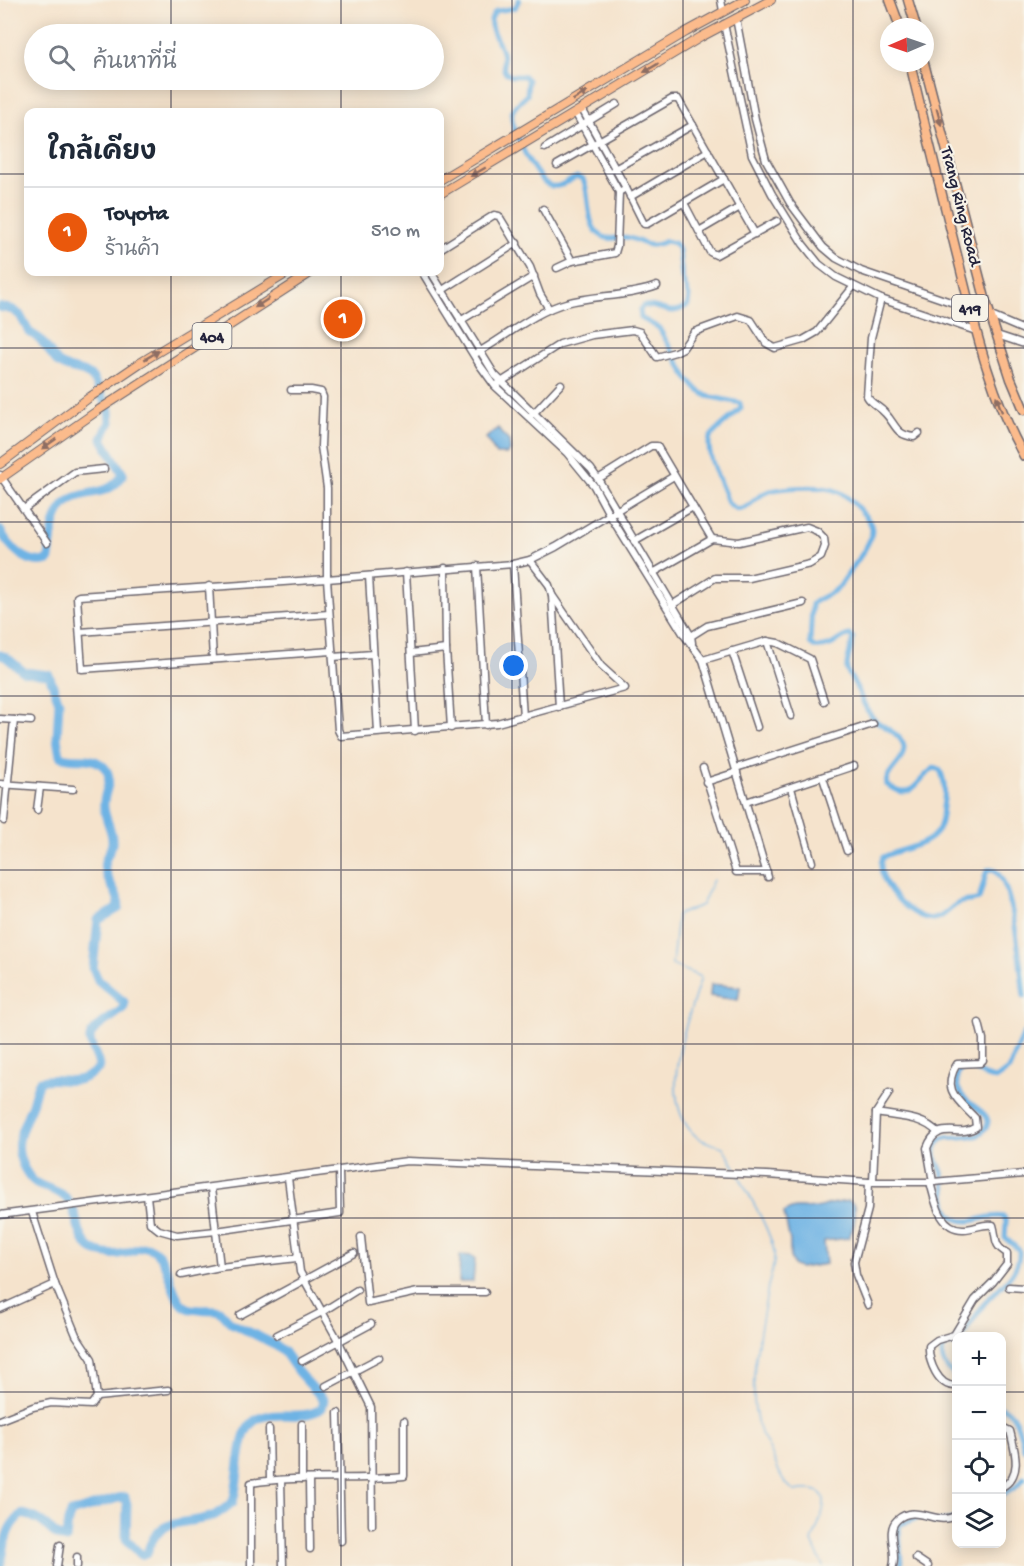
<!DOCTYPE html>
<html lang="th">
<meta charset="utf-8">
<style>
:root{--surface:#fff;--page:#f6f6f7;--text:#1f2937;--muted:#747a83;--line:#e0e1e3;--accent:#ea580c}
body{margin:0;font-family:"Gochi Hand","Playpen Sans Thai",sans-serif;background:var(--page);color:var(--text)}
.controls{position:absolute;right:18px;bottom:18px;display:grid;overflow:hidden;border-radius:12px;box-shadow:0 3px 15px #0003}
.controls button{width:54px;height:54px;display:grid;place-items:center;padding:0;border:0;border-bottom:2px solid var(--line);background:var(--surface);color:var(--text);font:30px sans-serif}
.compass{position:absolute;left:880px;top:18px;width:54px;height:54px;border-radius:50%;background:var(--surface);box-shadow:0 3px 15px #0003;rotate:268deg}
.you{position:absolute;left:514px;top:666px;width:21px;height:21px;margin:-15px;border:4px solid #fff;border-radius:50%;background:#1a73e8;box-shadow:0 0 0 9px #1a73e833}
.badge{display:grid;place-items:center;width:39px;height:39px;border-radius:50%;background:var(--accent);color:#fff;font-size:20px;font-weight:700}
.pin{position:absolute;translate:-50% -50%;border:3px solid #fff;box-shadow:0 2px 6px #0006}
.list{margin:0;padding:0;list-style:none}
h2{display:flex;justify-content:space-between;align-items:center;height:78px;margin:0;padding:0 24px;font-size:26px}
h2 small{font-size:20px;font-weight:400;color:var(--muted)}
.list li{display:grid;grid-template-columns:39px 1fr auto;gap:18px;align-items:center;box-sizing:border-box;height:90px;padding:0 24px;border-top:2px solid var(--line)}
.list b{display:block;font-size:22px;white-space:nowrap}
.list p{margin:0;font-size:20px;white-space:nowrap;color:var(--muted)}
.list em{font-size:20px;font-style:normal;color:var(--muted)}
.icon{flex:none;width:33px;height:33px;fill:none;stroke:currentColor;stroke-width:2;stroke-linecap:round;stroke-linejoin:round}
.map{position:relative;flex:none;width:1024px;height:1566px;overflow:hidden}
.search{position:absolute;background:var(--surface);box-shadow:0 3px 15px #0003;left:24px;top:24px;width:420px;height:66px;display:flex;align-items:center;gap:15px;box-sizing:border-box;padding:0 21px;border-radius:33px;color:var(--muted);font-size:22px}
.panel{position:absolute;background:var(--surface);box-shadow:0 3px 15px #0003;left:24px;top:108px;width:420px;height:168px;border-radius:12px}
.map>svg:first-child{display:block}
.water{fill:#6eb3e4;stroke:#486a90;stroke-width:1.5}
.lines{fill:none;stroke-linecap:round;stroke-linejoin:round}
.stream{stroke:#6eb3e4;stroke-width:1.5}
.canal{stroke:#6eb3e4;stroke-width:5}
.river{stroke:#6eb3e4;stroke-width:9}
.minor-casing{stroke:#6c666e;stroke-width:9}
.major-casing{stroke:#6c666e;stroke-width:10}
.highway-casing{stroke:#6c666e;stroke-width:11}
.minor{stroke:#fff;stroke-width:6}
.major{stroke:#fbbb8c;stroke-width:8}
.highway{stroke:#fbbb8c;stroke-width:8}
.oneway{fill:#8e6e64}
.grid{fill:none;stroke:#22223b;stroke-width:1.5;stroke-opacity:0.55}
.labels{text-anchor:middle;stroke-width:4.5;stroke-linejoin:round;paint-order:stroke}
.shield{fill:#f7f3e8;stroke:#62616f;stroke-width:1.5}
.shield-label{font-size:16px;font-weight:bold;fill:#22223b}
.street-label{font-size:18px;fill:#22223b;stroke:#f7f3e8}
</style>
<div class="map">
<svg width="1024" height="1566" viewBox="0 0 1024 1566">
<rect width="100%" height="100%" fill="#f7f3e8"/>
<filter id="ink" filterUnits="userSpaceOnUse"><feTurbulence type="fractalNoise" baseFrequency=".0167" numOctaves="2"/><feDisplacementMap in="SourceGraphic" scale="12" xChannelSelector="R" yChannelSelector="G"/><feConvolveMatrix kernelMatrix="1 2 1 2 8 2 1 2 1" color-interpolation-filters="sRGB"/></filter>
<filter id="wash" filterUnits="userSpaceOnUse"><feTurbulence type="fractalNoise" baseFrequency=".008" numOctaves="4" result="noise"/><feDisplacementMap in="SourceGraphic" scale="24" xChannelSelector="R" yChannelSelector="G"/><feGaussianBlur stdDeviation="1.35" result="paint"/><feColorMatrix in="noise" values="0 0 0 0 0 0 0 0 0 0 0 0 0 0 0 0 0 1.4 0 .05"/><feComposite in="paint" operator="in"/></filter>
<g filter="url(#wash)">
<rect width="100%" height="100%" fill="#f5e3cc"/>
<!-- water -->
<g class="water">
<path d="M498,428L501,433L509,441L510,451L507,454H496L486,438Z"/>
<path d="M711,984L740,987L738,1000L710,996Z"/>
<path d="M849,1201L855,1205C856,1216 855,1228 848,1238L824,1241L826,1264L800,1268L794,1266L790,1257V1241L784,1213C795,1204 803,1210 816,1208C827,1205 837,1202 849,1201Z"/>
<path d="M460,1255L472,1256L475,1258L473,1282H459Z"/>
</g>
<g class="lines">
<!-- stream -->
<g class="stream">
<path d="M713,880L702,905L677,915L672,965L701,977C688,1021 654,1101 697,1137C703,1142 715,1144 723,1147L737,1171"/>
<path d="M739,1176C751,1200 768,1225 774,1251C776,1266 769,1278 767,1292C760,1336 746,1384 759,1429C762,1437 768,1445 771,1453C779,1469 780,1481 795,1491C842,1483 820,1516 812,1542L823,1566"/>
</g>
<!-- canal -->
<g class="canal">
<path d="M519,0L515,8L496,11C483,25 498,37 502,52C504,59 502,65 505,72L511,76H524L528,80L527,95C522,101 514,105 512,113C509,127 537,183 551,186C561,188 568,180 577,177L583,179C591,193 584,226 602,236C611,242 621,235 630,238C647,244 649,249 666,241L674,243L679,250L682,278L689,296L688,305C668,319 662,304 643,306L640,310L641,318L659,328L688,379L698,390L707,396L740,403L741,408C732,418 721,425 712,435C701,448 723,486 728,503C746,521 753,494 770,491C787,487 824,485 839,492C847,495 854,504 860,510C865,516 872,522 872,530C872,545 848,572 840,586C832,595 820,596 812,604L810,643L814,647C837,649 837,636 850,635L853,638C852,648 846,660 847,670C849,677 853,680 856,686C862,698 864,709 874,719C883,727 902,734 904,747C905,762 886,770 886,784C913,805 915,780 934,768L940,770C946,783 945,794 943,807C942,815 942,824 938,830C927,848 900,848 883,857C872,879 909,919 933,919C944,918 948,909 957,904C964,900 972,902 979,899L987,870L993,869C1015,882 1020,970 1024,996"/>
<path d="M964,1336C969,1325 977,1314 984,1304C997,1288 1021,1274 1019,1250L1005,1238L1006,1222L1004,1217C988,1213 971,1226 957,1219C953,1217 950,1214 948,1209C944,1198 946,1184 942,1172C940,1166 936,1160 935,1154C934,1147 938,1142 943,1138L977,1136C981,1133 988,1128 988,1122C988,1108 954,1103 957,1077C958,1072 960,1068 966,1068C974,1067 984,1078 996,1079L1009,1069L1024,1033"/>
<path d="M956,1344L944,1347C938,1358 947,1371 956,1376"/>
<path d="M1002,1407C1017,1413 1020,1434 1024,1449"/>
<path d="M1002,1496L1016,1487L1024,1478"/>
<path d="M901,1566L899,1525L920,1517L936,1522L956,1519"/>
</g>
<!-- river -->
<g class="river">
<path d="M0,307L13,310L20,315L29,332L40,339L58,363L68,368L84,372L92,377L109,410L110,422L102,439L123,474C110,498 87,489 70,500C52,511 51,542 49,560C28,567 9,547 0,530"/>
<path d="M0,655L6,657L24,672L49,675L59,702L57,738L60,756C73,762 89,755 101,764C116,776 105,788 104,802C102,816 114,830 112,843C111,853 102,859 105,870C108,885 119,891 119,908L98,920L93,968L98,980L124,1002V1007C116,1017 89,1027 90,1040C91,1050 99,1057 99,1068C75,1090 64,1075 40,1081C35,1089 34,1099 31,1107C22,1129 12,1145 24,1168C27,1173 30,1179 35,1182C46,1190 63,1190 70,1203C79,1219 78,1246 98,1252C106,1255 117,1255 125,1253C136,1251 144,1242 155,1251C171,1264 171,1302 188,1308C198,1312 209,1308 220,1311L231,1323L274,1344L284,1352L298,1372L324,1400L322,1408C298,1426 258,1400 245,1434C237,1456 239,1480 233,1502C227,1507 220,1513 213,1516C182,1527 159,1514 147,1553L141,1555L126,1539L127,1504L125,1497L118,1498L71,1513L68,1521L66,1539C48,1535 48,1518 22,1514C2,1530 7,1545 0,1566"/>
</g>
</g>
</g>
<g filter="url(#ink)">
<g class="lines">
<!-- minor casing -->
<g class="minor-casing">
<g id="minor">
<path d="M721,0L723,11"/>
<path d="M736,18L755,119L766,160L790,203L823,247L836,258L861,271L991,316L1024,330"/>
<path d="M724,24L752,155L772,194L803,244L819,264L836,277L881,299L976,331"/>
<path d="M576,114L619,192L626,188L582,109"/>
<path d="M545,148L617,104"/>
<path d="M557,165L672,99H678L755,234"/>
<path d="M613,170L693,125"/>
<path d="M626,188L644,224H647L724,179"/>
<path d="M630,197L708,151"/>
<path d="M684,203L710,252L716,255L777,221"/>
<path d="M543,209L572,261"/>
<path d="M699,231L740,207"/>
<path d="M440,249L494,215L499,216L530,267L540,294L549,309"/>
<path d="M557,268L572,261L615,253L617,246L619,192"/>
<path d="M422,272L479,364L495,386L567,453L594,486L609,514L684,635L703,660L768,877"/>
<path d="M431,272L495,375L591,469L598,479L691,636L692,643"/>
<path d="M441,291L517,243"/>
<path d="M881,299L871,338L867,396C871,404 879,406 885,413C896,424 895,435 914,437L919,433"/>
<path d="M460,321L534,276"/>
<path d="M997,335L1024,344"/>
<path d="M477,353C505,337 536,311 566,303C596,295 627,297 657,286"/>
<path d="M498,384L560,344L592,335L633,330L640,332L657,357L675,352L683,348L694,332L738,316L751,320L766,343L775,348L803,340L817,332L853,287"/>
<path d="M291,390H311L321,392L323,397L321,446L327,488V579L338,730L341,736L497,723L625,688L601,666L552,595"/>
<path d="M533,414L561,384"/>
<path d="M0,475L47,543"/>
<path d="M598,479L651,446H657L712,539"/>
<path d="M24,509L75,472L104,469"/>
<path d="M634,541L693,507"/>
<path d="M530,560L549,585L552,595L559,707"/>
<path d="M513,564L523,717"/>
<path d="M477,566L486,725"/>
<path d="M445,568L446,649L451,728"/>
<path d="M406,572L415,731"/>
<path d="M653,573L712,539L739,542L807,527L817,531L824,538L825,546L821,557L810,564L749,578H715L672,605"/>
<path d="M369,576L378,732"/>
<path d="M209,586L213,659"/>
<path d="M80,632L329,614"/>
<path d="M688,638L707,626L803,603"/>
<path d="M767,641L791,716"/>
<path d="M332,651L82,669L77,597L79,596L327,579L513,564L530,560L556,547L674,476"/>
<path d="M732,651L757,727"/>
<path d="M411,653L446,649"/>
<path d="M333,657L373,654"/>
<path d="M703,660L767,641L778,643L810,659L824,701"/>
<path d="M0,719L31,721"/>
<path d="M703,768L736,872H767"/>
<path d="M736,768L873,724"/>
<path d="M823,778L847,851"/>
<path d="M706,782L737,772"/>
<path d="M0,784L73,789"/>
<path d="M791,788L812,862"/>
<path d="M746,802L854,766"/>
<path d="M37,810L40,787"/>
<path d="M4,821L14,720"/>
<path d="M876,1113C897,1117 923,1116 938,1133"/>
<path d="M288,1178L300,1272L339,1342L371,1407L372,1525"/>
<path d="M873,1181L876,1113L889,1093"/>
<path d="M930,1182C935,1200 939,1230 964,1229C974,1229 983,1223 993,1225C997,1238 993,1246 1007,1253V1264L993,1282L975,1300L954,1335L937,1340L929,1346C928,1361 938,1387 956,1386"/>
<path d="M933,1182L927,1148C938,1118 959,1139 976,1127L975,1118C958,1100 941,1090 957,1064L980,1063L983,1060V1039L979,1023"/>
<path d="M211,1188L220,1267"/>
<path d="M147,1196L150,1223L159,1230L177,1235L216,1231L340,1213L339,1171"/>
<path d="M0,1215L407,1161L767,1175L869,1182H933L1024,1174"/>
<path d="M361,1237L368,1303L418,1292H485"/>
<path d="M181,1275L220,1267L297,1258"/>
<path d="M1009,1287L1024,1288"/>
<path d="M868,1305L856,1275L854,1262L868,1209L869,1182"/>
<path d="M0,1309L55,1284"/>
<path d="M240,1315L354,1253"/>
<path d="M277,1335L322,1312L357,1290"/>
<path d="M302,1361L371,1324"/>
<path d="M326,1386L379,1358"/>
<path d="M97,1397L168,1390"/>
<path d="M338,1413L341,1541"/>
<path d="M0,1420L33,1407L51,1403L91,1405L97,1397L92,1359L76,1335L55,1284L32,1212"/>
<path d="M302,1424V1479"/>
<path d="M1002,1427L1010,1431C1015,1451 1023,1475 1002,1487"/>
<path d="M269,1429L270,1480"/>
<path d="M309,1479L310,1549"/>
<path d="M281,1480L283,1566"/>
<path d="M916,1558L928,1566"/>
<path d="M57,1566L60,1545"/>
<path d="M77,1566V1557"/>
<path d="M251,1566V1483C301,1475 353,1481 404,1476V1421"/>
<path d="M893,1566C898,1552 885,1531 897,1520C916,1502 938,1528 956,1515"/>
</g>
</g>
<!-- major casing -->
<g class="major-casing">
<g id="major">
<path d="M440,180L686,32L745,0"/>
<path d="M440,194L701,37L771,0"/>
<path d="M0,464L90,397L140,363L289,272"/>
<path d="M0,479L97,411L312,272"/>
</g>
</g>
<!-- highway casing -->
<g class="highway-casing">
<g id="highway">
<path d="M890,0L900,27"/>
<path d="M908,0L916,27"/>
<path d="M910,63C926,131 943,199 960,267C976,332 991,397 1024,456"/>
<path d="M924,63L986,302L1011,379L1024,410"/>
</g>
</g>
<!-- minor -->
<use href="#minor" class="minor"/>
<!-- major -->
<use href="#major" class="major"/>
<!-- highway -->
<use href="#highway" class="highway"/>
</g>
<!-- one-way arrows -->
<defs><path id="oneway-solid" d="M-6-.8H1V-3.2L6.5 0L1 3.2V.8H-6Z" transform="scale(1.5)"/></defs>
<g class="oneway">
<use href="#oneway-solid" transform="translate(651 68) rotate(149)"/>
<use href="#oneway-solid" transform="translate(580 96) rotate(-31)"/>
<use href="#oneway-solid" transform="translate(939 117) rotate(75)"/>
<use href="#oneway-solid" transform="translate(478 172) rotate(150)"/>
<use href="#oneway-solid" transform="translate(262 303) rotate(147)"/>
<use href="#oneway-solid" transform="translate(152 355) rotate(-31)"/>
<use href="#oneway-solid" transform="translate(999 404) rotate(-110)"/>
<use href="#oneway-solid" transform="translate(49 444) rotate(145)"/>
</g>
</g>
<!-- grid -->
<path class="grid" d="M171,0V34M341,0V34M512,0V1566M683,0V1566M853,0V1566M171,80V112M341,80V112M0,174H28M440,174H1024M171,272V1566M341,272V1566M0,348H1024M0,522H1024M0,696H1024M0,870H1024M0,1044H1024M0,1218H1024M0,1392H956M1002,1392H1024"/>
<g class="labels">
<!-- shield labels -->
<g class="shield">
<rect x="952" y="295" width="36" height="26" rx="4.5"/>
<rect x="192.5" y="323" width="39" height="26" rx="4.5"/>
</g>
<g class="shield-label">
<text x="970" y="314">419</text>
<text x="212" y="342">404</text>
</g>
<!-- street labels -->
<g class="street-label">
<text transform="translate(962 206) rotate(76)" y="6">Trang Ring Road</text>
</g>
</g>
</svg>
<div class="controls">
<button>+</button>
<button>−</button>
<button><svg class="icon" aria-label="locate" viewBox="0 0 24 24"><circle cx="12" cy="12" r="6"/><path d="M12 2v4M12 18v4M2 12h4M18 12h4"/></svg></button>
<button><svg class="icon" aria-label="layers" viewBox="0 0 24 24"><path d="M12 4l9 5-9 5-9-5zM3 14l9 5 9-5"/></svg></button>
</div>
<svg class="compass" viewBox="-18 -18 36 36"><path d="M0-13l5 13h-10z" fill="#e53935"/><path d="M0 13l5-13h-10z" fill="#747a83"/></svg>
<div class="you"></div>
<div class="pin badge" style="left:343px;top:319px">1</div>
<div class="search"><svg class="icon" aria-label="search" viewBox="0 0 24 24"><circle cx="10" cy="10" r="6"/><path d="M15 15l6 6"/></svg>ค้นหาที่นี่</div>
<section class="panel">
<h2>ใกล้เคียง<small></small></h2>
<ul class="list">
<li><span class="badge">1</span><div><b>Toyota</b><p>ร้านค้า</p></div><em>510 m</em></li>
</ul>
</section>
</div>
